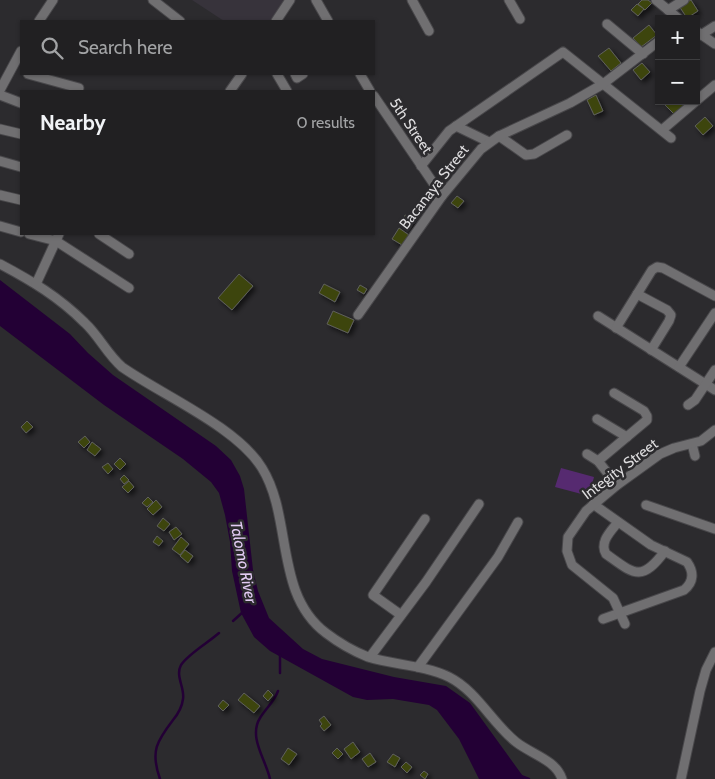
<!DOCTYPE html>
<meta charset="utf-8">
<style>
:root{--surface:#212022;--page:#2d2d2f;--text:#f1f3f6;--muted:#a2a3a5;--line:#3e3e40}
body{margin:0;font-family:Cabin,sans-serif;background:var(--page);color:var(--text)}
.controls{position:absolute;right:15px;top:15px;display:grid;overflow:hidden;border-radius:0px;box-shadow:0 1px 4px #0004}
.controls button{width:45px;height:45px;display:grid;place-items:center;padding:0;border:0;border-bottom:1px solid var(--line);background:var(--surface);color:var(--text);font:25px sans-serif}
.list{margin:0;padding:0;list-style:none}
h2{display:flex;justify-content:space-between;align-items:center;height:65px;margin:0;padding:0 20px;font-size:21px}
h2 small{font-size:16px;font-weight:400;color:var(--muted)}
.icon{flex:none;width:28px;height:28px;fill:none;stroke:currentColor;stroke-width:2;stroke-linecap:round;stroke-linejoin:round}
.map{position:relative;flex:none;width:715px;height:779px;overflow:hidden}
.search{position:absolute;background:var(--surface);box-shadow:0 1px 4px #0004;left:20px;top:20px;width:355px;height:55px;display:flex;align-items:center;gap:12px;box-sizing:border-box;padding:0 18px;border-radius:0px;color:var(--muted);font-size:19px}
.panel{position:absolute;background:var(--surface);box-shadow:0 1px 4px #0004;left:20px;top:90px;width:355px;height:145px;border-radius:0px}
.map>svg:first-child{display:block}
.built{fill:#37333b}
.green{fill:#562a70}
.water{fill:#230035}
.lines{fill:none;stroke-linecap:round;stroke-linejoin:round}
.stream{stroke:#230035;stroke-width:2.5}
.building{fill:#3e450f;stroke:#5f605c;filter:url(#shadow)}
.minor-casing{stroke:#48474a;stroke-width:11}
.minor{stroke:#706f71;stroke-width:9}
.labels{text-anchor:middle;stroke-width:5;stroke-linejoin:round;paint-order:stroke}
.street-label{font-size:15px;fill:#dedddf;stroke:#2c2b2e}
.water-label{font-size:16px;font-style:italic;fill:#e3cbf4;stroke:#2c2b2e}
</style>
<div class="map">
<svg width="715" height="779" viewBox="0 0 715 779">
<defs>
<filter id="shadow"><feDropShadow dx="3" dy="3" stdDeviation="2.5" flood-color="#0009"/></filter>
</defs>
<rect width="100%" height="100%" fill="#2c2b2e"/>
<!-- built -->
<path class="built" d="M192,0H287L273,21H224Z"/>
<!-- green -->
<path class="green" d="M561,468L594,477L589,496L555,487Z"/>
<!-- water -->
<path class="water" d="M0,280L70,334L88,353L113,375L216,446L231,460L240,476L244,489L253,570L258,591L269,618L303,649L322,659L394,677L446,686L470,703L525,779H479L459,739L437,710L429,705L393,699L367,700L353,697L270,651L254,637L241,613L232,571L230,542L225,515L219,493L211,482L183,459L104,405L0,326Z"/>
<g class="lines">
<!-- stream -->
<g class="stream">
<path d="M233,621L243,612"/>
<path d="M280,673V655"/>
<path d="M521,776L529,779"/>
<path d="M160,779C150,751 157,741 173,720C178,714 182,707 183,699C185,688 175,676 181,665C188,654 209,642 219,633"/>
<path d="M270,779C266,760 248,737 260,718C266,708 274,702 278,691"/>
</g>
</g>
<!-- building -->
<g class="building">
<path d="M642,0H648L652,3L645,10L638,4Z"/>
<path d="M691,0L698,11L687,18L679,6Z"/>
<path d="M637,4L644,9L638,16L631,10Z"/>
<path d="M649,25L657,35L641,47L633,38Z"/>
<path d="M609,48L621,63L611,71L598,56Z"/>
<path d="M642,63L650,72L641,80L633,70Z"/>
<path d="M596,95L603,111L594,115L587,100Z"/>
<path d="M669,101H682L686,105L675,115L665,105Z"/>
<path d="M705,117L713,126L703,135L695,126Z"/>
<path d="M457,196L464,201L458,208L451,203Z"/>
<path d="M405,215L414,218L410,228L402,225Z"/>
<path d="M399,228L409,235L402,245L392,239Z"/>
<path d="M239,274L253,286L232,310L218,298Z"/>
<path d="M324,284L340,292L335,302L319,293Z"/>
<path d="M360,285L367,289L364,294L357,290Z"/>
<path d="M333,311L354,320L348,333L327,324Z"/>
<path d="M27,421L33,427L26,433L21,427Z"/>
<path d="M85,436L90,442L84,448L78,442Z"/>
<path d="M92,442L101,449L95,456L87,450Z"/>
<path d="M120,458L126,464L120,470L114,464Z"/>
<path d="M108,463L113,469L108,474L102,467Z"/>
<path d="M124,475L129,480L124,484L120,479Z"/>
<path d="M129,481L134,487L128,493L122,487Z"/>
<path d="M148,497L153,502L147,507L142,503Z"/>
<path d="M156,500L162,507L153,515L147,509Z"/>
<path d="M163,518L170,524L164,531L157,526Z"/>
<path d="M176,527L182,534L174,540L169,532Z"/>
<path d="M157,536L163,541L159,546L153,542Z"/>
<path d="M181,537L189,544L180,555L172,549Z"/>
<path d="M185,550L193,556L188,563L180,556Z"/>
<path d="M268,690L273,695L268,701L263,696Z"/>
<path d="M244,693L260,706L254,713L238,700Z"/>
<path d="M223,700L229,705L223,711L218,706Z"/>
<path d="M324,716L331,725L324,731L320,726L322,724L319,720Z"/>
<path d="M353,742L360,752L351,759L344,749Z"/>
<path d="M288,748L297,754L289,765L281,759Z"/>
<path d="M337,748L343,754L338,759L332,753Z"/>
<path d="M370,753L376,762L368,767L362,759Z"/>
<path d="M393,754L400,758L395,767L387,762Z"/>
<path d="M406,762L412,767L407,773L401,767Z"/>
<path d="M424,771L428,774L425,779L420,775Z"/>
</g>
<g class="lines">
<!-- minor casing -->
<g class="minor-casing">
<g id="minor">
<path d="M153,0L180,21"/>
<path d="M316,0L328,21"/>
<path d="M412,0L429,31"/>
<path d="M509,0L520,19"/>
<path d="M656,0L679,19"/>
<path d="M668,10L684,0"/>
<path d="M39,21L53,0"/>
<path d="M276,21L290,0"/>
<path d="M607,24L643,54"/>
<path d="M696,31L715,44"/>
<path d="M701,35L715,26"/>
<path d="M28,74L79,88"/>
<path d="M277,74L287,91"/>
<path d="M295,74L297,78L303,74"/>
<path d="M360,74L370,91"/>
<path d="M0,90L21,51"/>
<path d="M230,91L242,74"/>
<path d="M0,95L21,103"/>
<path d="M374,96L442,196"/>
<path d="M696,101L715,85"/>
<path d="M456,126L489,142"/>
<path d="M0,129L21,134"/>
<path d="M662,130L696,101"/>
<path d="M499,136L526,155L534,154L567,135"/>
<path d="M0,161L21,167"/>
<path d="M421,166L449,131L563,52L671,138"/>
<path d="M0,195L21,200"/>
<path d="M0,226L21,232"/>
<path d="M29,234L56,241L129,288"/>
<path d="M99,234L129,254"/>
<path d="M0,264C32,281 59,297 85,323C99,336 107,354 122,367C162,395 237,427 262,468C293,518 274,594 326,633C339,643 353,651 368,657C394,665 424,665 449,677C477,691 492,723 516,742C531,754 556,760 562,779"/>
<path d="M36,284L59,234"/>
<path d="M637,294L667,310L671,315L669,321L651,350"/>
<path d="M358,315L442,196L481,149L499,136L570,103L603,84L659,41"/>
<path d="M598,316L715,390"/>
<path d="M616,328L652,270L657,267L663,268L715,296"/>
<path d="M679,367L715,313"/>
<path d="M688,405L695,400L715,370"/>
<path d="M597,419L627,437"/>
<path d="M692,444L695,456"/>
<path d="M587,454L598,461L617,485"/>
<path d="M598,461L647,420V416L644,411L614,393"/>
<path d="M593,504L651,545L687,562C694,572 694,582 684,590L603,619"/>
<path d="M646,505L715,529"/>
<path d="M618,522C611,531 599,542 606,554C634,574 641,583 665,551"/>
<path d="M401,615L373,595L425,519"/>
<path d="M625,624L613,598L572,565L567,551L568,537L586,511L617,485L660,454L674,448L701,441L715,430"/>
<path d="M370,657L426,582L479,504"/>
<path d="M418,667L498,557L518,522"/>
<path d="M681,779L700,691L706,670L715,652"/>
</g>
</g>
<!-- minor -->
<use href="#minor" class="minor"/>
</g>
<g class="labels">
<!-- street labels -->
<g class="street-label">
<text transform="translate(411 126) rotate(56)" y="5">5th Street</text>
<text transform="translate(434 187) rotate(-52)" y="5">Bacanaya Street</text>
<text transform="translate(620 469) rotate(-37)" y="5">Integity Street</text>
</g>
<!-- water labels -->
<g class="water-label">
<text transform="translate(244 562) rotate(79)" y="6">Talomo River</text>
</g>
</g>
</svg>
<div class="controls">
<button>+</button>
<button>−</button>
</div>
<div class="search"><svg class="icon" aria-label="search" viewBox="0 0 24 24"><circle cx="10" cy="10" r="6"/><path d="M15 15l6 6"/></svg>Search here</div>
<section class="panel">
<h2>Nearby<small>0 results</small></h2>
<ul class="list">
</ul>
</section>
</div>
